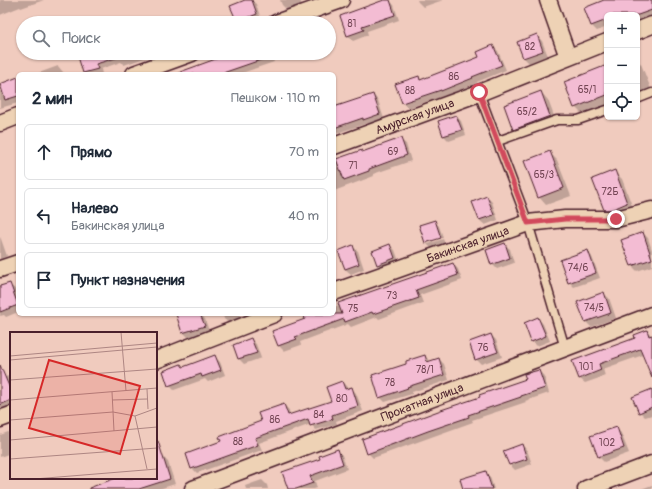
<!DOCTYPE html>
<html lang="ru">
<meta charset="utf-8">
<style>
:root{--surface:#fff;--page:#f2f2f3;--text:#1f2937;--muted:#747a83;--line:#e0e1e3}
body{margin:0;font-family:Pangolin,sans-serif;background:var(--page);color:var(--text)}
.controls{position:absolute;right:12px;top:12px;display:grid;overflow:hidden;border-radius:6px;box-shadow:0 1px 3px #0004}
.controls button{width:36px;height:36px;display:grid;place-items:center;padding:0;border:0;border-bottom:1px solid var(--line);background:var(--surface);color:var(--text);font:20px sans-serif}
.stop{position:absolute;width:12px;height:12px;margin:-9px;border:3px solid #d1495b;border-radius:50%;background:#fff}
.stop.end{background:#d1495b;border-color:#fff;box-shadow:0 1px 4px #0008}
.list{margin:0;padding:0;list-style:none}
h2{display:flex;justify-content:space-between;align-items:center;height:52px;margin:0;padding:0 16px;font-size:17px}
h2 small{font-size:13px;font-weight:400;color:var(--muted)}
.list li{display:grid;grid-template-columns:26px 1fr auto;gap:12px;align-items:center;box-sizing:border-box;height:56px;margin:0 8px 8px;padding:0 8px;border:1px solid var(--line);border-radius:6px}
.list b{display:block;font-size:15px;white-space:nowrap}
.list p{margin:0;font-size:13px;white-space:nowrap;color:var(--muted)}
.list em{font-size:13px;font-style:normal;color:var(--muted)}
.icon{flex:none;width:22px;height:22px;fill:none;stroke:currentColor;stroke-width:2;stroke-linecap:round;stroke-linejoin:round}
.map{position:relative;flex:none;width:652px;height:489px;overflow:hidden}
.search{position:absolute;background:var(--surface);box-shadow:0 1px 3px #0004;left:16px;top:16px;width:320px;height:44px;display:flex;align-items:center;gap:10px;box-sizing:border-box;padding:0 14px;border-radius:22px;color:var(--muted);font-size:15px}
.panel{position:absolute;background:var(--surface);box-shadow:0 1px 3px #0004;left:16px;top:72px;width:320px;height:244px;border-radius:6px}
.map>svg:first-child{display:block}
.shadow{fill:#0003}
.building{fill:#f3bcd3;stroke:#4a1f2b}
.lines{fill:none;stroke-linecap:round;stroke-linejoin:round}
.lane-casing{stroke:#4a1f2b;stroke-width:11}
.street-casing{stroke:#4a1f2b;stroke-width:19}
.lane{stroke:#eed2b5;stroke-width:8}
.street{stroke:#eed2b5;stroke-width:16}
.route{stroke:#d1495b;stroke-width:5}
.labels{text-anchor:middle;stroke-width:4;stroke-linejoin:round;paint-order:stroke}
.number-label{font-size:10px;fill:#744655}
.street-label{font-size:12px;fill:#4a1f2b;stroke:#eed2b5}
.inset-road{fill:none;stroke:#ae8683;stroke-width:1}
.view{fill:#d62828;fill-opacity:0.15;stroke:#d62828;stroke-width:2}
.inset-edge{fill:none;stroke:#4a1f2b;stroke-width:2}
</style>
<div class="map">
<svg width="652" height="489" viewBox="0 0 652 489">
<rect width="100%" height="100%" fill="#f0cbbe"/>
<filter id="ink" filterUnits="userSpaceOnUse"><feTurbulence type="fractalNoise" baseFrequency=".025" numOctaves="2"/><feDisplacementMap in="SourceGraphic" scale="8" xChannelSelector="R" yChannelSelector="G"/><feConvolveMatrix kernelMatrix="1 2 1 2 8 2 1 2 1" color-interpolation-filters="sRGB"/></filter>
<g filter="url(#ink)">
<!-- shadow -->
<g class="shadow">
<path d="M0,0H44L21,8L20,7L0,15Z"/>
<path d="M248,0H251L256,4L261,19L252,23H239L238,21Z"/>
<path d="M280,0H300L302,5L287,10L282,5Z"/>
<path d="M387,0H389L394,5L399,20L367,31L368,35L353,41L348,36Z"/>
<path d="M417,0H443L423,7L418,2Z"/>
<path d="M607,0H652V16L640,21L637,18V15H607V27L597,31L592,26L585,8Z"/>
<path d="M172,19L177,23H160Z"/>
<path d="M537,36L542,41L548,56L529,63L524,58Z"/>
<path d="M493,46L498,51L506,70L477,82V83L447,95H446L408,108L403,103L396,85L419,77L422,81L481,57Z"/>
<path d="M83,53H159L124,65L121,62L101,69L102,74H85L84,73L79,54Z"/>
<path d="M236,53H271L274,62L239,74H179Z"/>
<path d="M637,60L641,64L651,89L637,94Z"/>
<path d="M58,66L63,72L64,74H36Z"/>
<path d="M607,66V106L583,115L575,107Z"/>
<path d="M18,78V103L0,108V85Z"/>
<path d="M541,92L548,100L557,124L521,137L514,129Z"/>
<path d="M373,95L378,100L384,119L369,125L368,123L334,134V107L340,104L342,106Z"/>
<path d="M456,116L461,121L466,135L449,141L444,136Z"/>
<path d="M400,139L406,144L411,161L373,174L374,176L334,191V162L362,151L363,153Z"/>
<path d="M549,152L557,160L571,196L546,205L539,197Z"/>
<path d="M615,172L622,179L634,211L612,217L604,209Z"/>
<path d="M487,197L492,202L498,220L485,225L479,220Z"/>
<path d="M434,221L439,226L443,237L428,241V244L443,239L445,244L431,248L426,243L421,225Z"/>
<path d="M643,233L648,238L652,250V266L637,271L632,266L623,240Z"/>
<path d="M0,237L1,239L7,256L0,259Z"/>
<path d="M504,244L510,249L514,263L497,269L492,264Z"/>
<path d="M390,245L395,250L400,264L383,270L378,265Z"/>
<path d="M352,246L358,251L364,269L351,274L345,269Z"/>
<path d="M587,251L592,257L600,278L574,287L569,282Z"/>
<path d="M453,264L458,269L462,280L420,295L423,303L379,319L377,317L351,327L348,324L300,342L301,345L284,351L279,346L314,314H334V307Z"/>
<path d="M9,284L15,289L18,298V312L6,317L4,315L0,316V287Z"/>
<path d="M603,293L609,298L616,318L591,327L586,322L579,302Z"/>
<path d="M177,314H200L205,319L209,331L188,337L183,332Z"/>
<path d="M223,314H239L241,320L230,324L224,319Z"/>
<path d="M538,318L543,324L550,341L537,346L532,341Z"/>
<path d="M647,331L652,336V373L643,355L603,369L605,376L585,383L579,378L573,361L637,338Z"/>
<path d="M491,335L496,340L502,357L481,364L476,359Z"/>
<path d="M251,339L256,344L261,358L244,364L239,359L234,345Z"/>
<path d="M425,356L430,361L439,359L444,364L449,380L412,392V394L385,402L380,397L408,364Z"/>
<path d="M215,357L220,362L225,375L208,382L205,379L174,390L169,385L181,365L184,368Z"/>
<path d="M539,371L544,376L549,393L525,401L526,402L472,420L473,422L434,436L373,458L368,453L481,397L527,380Z"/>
<path d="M11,375V407L2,411L0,409V379Z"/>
<path d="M342,382L347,387L348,389L351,388L356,393L363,411L336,421L337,424L316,430L311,424L259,443L262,450L197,473L192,468L222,442L262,422L284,405L289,410L290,415L332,402Z"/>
<path d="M652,390V415L645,417L640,412Z"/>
<path d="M616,428L621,433L629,453L604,462L599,457Z"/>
<path d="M11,431V453L0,457V435Z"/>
<path d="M522,445L527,450L532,464L515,470L510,465L505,451Z"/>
<path d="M337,450L342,455L347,469L315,481L317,488L314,489H289L321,460Z"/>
<path d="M163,457L168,462L175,484L159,489H89L119,478H156V459Z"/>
<path d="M485,472L490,477L494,489H464Z"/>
<path d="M262,480L267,485L268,489H246L245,486Z"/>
<path d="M652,485V489H641Z"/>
</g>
<!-- building -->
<g class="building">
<path d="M245,0H252L257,14L237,22L230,6Z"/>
<path d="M384,0H390L395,15L362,26L364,30L347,36L340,16Z"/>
<path d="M604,0H652V10L638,15H607V20L591,26L584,8Z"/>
<path d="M537,34L543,51L523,58L517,42Z"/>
<path d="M493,45L502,65L472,77L473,78L441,91V90L402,103L395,84L419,76L420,80L479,57L477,52Z"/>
<path d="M77,53H121L122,56L96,64L98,69L83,73Z"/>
<path d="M232,53H274L275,55L220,74H180V72Z"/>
<path d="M607,65V95L574,108L564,82Z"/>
<path d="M18,77V96L5,100L0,84Z"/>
<path d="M541,91L550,116L513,130L504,105Z"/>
<path d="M373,94L380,114L363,120V118L334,128V107Z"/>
<path d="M456,115L462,130L443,136L438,121Z"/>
<path d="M401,138L407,155L369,169V171L344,180L336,159L362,150V152Z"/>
<path d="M550,151L564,188L538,198L524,161Z"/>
<path d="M615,170L627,203L611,210H604L592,179Z"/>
<path d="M487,196L494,215L479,220L472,202Z"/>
<path d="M435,220L441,238L425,243L419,225Z"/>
<path d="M643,232L652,259L631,266L621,240Z"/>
<path d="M505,243L510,258L491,265L486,250Z"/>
<path d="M390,244L395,258L377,265L372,251Z"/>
<path d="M353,245L359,264L345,269L338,251Z"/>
<path d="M588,250L596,273L568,283L560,260Z"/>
<path d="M453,263L458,275L416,290L419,298L373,314L372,312L345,322L344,319L295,337L297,339L278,346L272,331L305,319L304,316L311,314H342L338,303Z"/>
<path d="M10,283L18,305L0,312V286Z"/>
<path d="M604,292L611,313L585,322L577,302Z"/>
<path d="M176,314H200L205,326L182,333Z"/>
<path d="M538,317L546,336L531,342L524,323Z"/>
<path d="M647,330L649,336L652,335V378L640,349L599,364L601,370L579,379L572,361L635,338L634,335Z"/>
<path d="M491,334L498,352L475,360L469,342Z"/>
<path d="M251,338L257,353L238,359L233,345Z"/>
<path d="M215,355L221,370L202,377L201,374L168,386L163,371L181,364L183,367Z"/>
<path d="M425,355L427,362L439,358L444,375L407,387L408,388L379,398L372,375L406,364V361Z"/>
<path d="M0,365L11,391V400L0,405Z"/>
<path d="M539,370L545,388L521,396V397L468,415L469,417L428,431L367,454L362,439L441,410L480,397L479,395L526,379L524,374Z"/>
<path d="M342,381L345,389L352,387L358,406L332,415L333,419L310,426L308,419L255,438L258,445L191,469L186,454L221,441L219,437L261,421L258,413L284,404L288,415L331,401L326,387Z"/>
<path d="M652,389V407L639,413L632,397Z"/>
<path d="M617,427L624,448L598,457L590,436Z"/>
<path d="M156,441H158L170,479L139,489H89V488L116,478H156Z"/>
<path d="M522,444L527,459L509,465L503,451Z"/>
<path d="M338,449L343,464L310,476L313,483L296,489H288L282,472L320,459L319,456Z"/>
<path d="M486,471L492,489H463L460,479Z"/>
</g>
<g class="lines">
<!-- lane casing -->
<g class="lane-casing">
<g id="lane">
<path d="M479,93L528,223L565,348"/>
<path d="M637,99L652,93"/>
<path d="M498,141L557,120H578L607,110"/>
</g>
</g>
<!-- street casing -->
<g class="street-casing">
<g id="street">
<path d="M548,0L568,57"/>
<path d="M276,23L341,0"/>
<path d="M637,31L652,25"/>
<path d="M134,74L192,53"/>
<path d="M0,123L18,116"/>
<path id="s1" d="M334,146L479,93L607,42"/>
<path d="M0,269L18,263"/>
<path id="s2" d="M334,292L528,223L565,219H616L652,210"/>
<path d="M156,360L274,314"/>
<path d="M0,419L11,415"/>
<path id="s3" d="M193,489L652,315"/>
<path d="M586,489L652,464"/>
</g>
</g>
<!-- lane -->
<use href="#lane" class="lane"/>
<!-- street -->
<use href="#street" class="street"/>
</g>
</g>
<g class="lines" filter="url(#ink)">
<!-- route -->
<path class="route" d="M479,92L528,223L565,219H616"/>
</g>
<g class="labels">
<!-- number labels -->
<g class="number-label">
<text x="352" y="27">81</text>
<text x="530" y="50">82</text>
<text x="454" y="80">86</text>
<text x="587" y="93">65/1</text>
<text x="410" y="94">88</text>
<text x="527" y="115">65/2</text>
<text x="393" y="155">69</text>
<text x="353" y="169">71</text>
<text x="544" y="178">65/3</text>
<text x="610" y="195">72Б</text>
<text x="578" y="271">74/6</text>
<text x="392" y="299">73</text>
<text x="594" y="311">74/5</text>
<text x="353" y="312">75</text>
<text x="483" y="351">76</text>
<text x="586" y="370">101</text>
<text x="425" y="373">78/1</text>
<text x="390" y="386">78</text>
<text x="342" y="402">80</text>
<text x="319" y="418">84</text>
<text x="275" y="423">86</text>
<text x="238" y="445">88</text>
<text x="607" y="446">102</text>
</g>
<!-- street labels -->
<g class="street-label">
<text dy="4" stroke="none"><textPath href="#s1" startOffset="86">Амурская улица</textPath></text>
<text dy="4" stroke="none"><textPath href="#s2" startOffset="142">Бакинская улица</textPath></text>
<text dy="4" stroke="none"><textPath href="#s3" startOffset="245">Прокатная улица</textPath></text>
</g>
</g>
<!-- overview -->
<g transform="translate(10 332)">
<rect width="147" height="147" fill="#f0cbbe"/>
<path class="inset-road" d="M111,0L116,59M0,24L147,11M0,28L147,15M0,48L147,37M137,57L138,77M102,60L104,99M0,68L147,56M102,68L137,67M125,84L137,137M0,88L103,80L125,84L147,76M0,108L147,95M0,127L147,116M24,147L147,137"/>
<path class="view" d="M39,28L130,54L110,122L19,96Z"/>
<rect width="147" height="147" class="inset-edge"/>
</g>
</svg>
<div class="controls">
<button>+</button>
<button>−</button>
<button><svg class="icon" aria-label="locate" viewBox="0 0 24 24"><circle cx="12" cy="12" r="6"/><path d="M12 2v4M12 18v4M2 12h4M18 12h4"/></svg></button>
</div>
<div class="stop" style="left:479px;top:92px"></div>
<div class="stop end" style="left:616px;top:219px"></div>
<div class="search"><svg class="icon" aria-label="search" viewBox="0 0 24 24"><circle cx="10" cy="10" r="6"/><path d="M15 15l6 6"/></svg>Поиск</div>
<section class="panel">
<h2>2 мин<small>Пешком · 110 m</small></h2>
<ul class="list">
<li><svg class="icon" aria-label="ahead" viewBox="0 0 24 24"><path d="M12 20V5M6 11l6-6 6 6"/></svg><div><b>Прямо</b></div><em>70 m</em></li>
<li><svg class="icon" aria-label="left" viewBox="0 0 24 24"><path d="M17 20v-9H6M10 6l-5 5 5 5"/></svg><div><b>Налево</b><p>Бакинская улица</p></div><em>40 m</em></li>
<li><svg class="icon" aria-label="arrive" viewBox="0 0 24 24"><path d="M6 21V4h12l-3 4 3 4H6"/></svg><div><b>Пункт назначения</b></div></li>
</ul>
</section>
</div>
